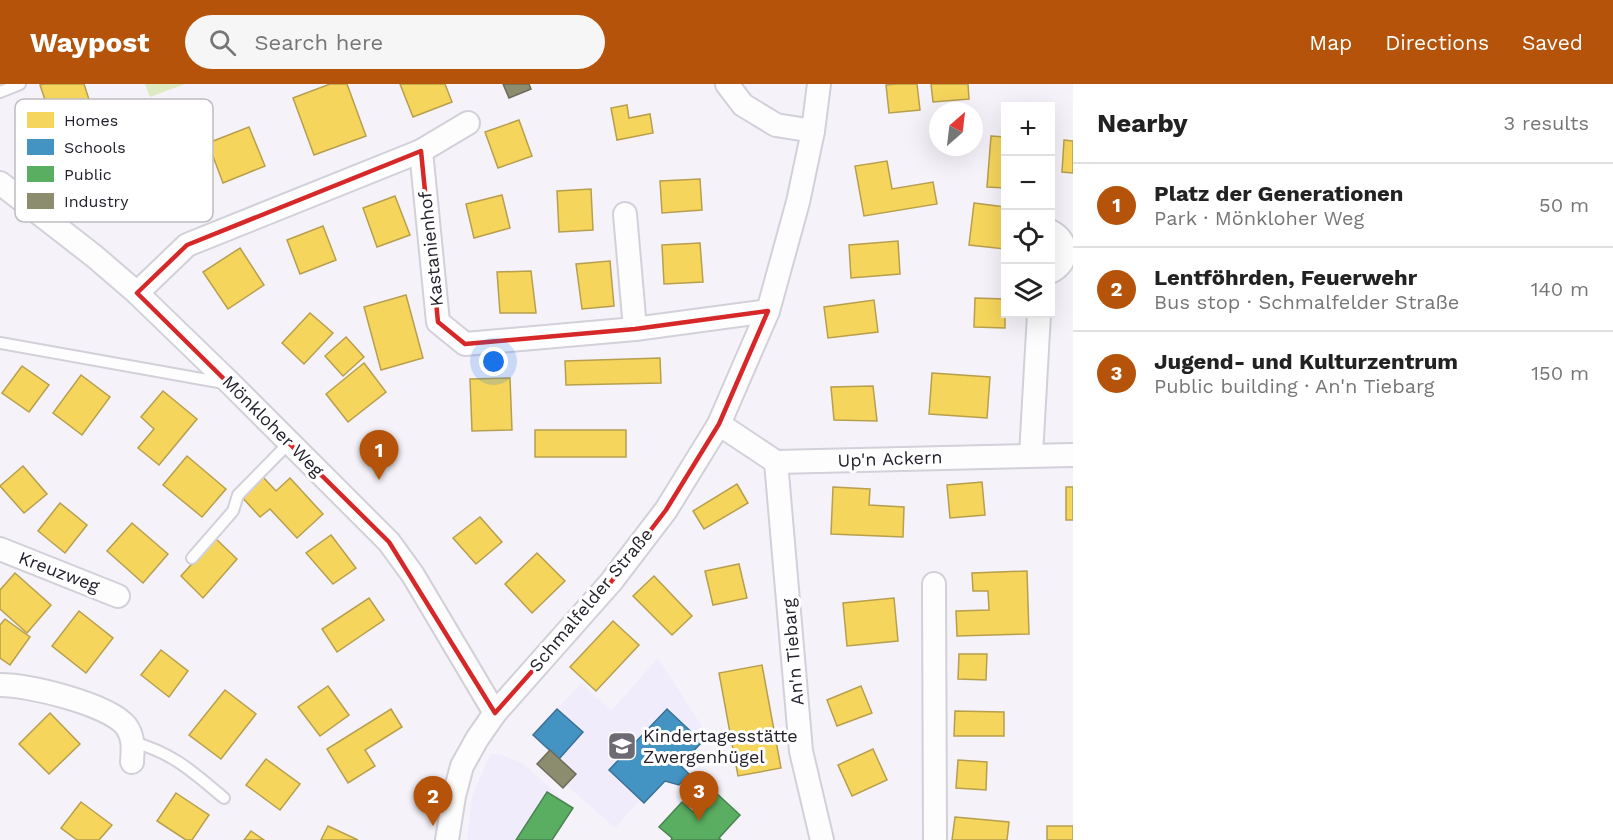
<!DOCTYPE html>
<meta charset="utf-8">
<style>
:root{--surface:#fff;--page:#f6f6f6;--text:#222;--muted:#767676;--line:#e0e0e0;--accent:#b45309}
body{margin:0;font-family:"Work Sans",sans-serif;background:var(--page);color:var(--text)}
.controls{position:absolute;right:18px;top:18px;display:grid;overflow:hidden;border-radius:0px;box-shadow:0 6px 24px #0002}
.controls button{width:54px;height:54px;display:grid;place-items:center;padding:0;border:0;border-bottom:2px solid var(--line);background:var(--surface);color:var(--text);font:30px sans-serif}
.compass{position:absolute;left:929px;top:18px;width:54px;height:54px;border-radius:50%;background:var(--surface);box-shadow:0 6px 24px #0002;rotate:28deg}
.you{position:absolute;left:494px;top:278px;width:21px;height:21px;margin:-15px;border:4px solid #fff;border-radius:50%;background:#1a73e8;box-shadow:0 0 0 9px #1a73e833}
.badge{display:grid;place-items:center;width:39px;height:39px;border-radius:50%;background:var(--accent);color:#fff;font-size:20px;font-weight:700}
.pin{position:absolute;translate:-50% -50px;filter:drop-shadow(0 2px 3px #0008)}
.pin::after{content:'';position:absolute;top:32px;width:21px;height:18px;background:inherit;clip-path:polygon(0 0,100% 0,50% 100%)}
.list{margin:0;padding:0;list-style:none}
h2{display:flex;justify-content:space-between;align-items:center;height:78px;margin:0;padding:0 24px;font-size:26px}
h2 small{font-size:20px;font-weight:400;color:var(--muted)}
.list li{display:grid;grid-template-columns:39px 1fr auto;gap:18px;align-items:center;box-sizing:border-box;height:84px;padding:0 24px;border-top:2px solid var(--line)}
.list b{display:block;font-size:22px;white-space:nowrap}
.list p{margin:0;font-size:20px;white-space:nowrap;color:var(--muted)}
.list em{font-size:20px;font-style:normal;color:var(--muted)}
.icon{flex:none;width:33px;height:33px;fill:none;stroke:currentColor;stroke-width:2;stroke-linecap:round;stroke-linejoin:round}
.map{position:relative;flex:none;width:1073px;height:756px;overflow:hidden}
header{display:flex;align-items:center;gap:36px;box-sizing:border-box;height:84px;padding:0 30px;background:var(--accent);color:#fff}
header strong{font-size:28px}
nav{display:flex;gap:33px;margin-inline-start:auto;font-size:21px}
.search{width:420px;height:54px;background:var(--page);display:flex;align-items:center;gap:15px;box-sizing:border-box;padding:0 21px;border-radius:33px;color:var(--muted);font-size:22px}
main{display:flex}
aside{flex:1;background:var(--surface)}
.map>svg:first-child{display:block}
.built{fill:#f1ecfb}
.green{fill:#deeac0}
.homes{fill:#f6d55c;stroke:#b79f4e;stroke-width:1.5}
.schools{fill:#4393c3;stroke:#3a7196;stroke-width:1.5}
.public{fill:#5aae61;stroke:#4a8451;stroke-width:1.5}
.industry{fill:#8c8c6e;stroke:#6d6c5a;stroke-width:1.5}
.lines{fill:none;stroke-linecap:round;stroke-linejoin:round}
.lane-casing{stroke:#d2d0d8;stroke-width:14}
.street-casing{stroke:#d2d0d8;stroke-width:26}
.lane{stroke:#fefdfe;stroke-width:10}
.street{stroke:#fefdfe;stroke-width:22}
.marked{fill:none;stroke:#d62828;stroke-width:4.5;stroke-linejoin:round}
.labels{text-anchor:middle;stroke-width:6;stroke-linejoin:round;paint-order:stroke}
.street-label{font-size:18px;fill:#25212c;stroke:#fff}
.poi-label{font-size:18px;fill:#25212c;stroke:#fff;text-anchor:start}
.key{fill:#fff;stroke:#bebcc0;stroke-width:1.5}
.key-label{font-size:16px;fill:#25212c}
</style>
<header>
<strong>Waypost</strong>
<div class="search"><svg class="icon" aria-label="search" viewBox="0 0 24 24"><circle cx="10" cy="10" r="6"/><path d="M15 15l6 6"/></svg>Search here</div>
<nav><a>Map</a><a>Directions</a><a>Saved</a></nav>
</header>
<main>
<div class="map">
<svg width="1073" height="756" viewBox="0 0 1073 756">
<rect width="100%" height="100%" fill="#f5f3f9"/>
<!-- built -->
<g class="built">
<path d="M658,574L708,652L680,681L689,690L679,701L665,697L644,719L640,716L615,744L566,701L576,690L533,651L581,599L611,627Z"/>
<path d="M490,670H500L524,680L573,724L552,756H467L472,712Z"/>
</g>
<!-- green -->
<path class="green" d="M145,0H185L150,13Z"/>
<!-- homes -->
<g class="homes">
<path d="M44,0H84L95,34L56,48L40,1Z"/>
<path d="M330,0H347L366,52L314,71L293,14Z"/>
<path d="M400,0H445L452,18L413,33Z"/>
<path d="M896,0H917L920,26L889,29L886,1Z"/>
<path d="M931,0H968L969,15L933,18Z"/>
<path d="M627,21L629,34L650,30L653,49L617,56L611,24Z"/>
<path d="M519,36L532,72L498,84L485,48Z"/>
<path d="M249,43L265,82L223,99L208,59Z"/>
<path d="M991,52L1005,53V104L987,103Z"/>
<path d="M1064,56L1073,57V89L1062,88Z"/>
<path d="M887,77L892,105L933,98L937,120L864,132L855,82Z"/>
<path d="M700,95L702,126L662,129L660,97Z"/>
<path d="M591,105L593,146L559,148L557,107Z"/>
<path d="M502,111L510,144L474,154L466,120Z"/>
<path d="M395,112L410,151L377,163L363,124Z"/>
<path d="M974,119L1005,123V165L969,161Z"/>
<path d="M323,142L336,176L300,190L287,156Z"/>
<path d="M898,157L900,190L851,194L849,161Z"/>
<path d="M700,159L703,198L664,200L662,161Z"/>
<path d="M240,164L264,201L228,225L203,188Z"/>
<path d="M610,177L614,222L582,225L576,180Z"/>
<path d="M531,187L536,229H500L497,188Z"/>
<path d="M406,211L423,274L381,286L364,223Z"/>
<path d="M975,214L1005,215V244L974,243Z"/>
<path d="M874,216L878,248L828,254L824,223Z"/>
<path d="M310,229L333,249L304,280L282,259Z"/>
<path d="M346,253L364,273L343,292L325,272Z"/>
<path d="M660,274L661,299L566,301L565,277Z"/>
<path d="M364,279L386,308L348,338L326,310Z"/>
<path d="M22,282L49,301L29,328L2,309Z"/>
<path d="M932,289L990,293L987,334L929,330Z"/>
<path d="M81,291L110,313L82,351L53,329Z"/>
<path d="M510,294L512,346L472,347L470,295Z"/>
<path d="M873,302L877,337L834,336L831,303Z"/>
<path d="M163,307L197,335L159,381L138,364L154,345L141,333Z"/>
<rect x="535" y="346" width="91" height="27"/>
<path d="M187,372L226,405L202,433L163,401Z"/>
<path d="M23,382L47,410L24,429L0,402Z"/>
<path d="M263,393L276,407L290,394L323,430L297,454L270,425L260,433L241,412Z"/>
<path d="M982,398L985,431L950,434L947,401Z"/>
<path d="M737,400L748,419L704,445L693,427Z"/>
<path d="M833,403L870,405L869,421L904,423L903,453L831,450Z"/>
<rect x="1066" y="403" width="7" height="33"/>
<path d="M60,419L87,441L65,469L38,447Z"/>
<path d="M480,433L502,458L476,480L453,454Z"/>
<path d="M132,439L168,470L143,499L107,467Z"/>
<path d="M331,451L356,484L333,500L306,469Z"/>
<path d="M215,454L237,475L203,514L181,492Z"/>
<path d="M537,469L565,497L532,529L505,500Z"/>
<path d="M739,480L747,514L713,521L705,487Z"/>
<path d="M1027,487L1029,550L957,552L956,527L989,526L988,507H973L972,489Z"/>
<path d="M15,489L51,521L27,549L0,525V506Z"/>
<path d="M654,492L692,532L672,551L633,512Z"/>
<path d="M369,514L384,536L337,568L322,545Z"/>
<path d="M894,514L898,557L847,562L843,519Z"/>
<path d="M79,527L113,554L86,589L52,562Z"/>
<path d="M5,535L30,553L10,581L0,574V541Z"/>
<path d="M613,537L639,561L596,607L570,583Z"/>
<path d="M161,566L188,587L169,613L141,591Z"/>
<path d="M959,570H987L986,596L958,595Z"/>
<path d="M762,581L781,684L738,692L719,589Z"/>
<path d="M328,602L349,631L320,652L298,623Z"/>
<path d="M861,602L872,629L837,642L827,616Z"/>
<path d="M225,606L256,630L221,675L189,651Z"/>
<path d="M391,625L402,643L365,666L375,682L348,699L327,665Z"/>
<path d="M955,627L1004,628V652H954Z"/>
<path d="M50,629L80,660L49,690L19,660Z"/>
<path d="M873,665L887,696L852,712L838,681Z"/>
<path d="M266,675L300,700L280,726L246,701Z"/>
<path d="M958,676L987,678L986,706L956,704Z"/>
<path d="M176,709L209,731L192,756H186L157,737Z"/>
<path d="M81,718L112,741L99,756H77L61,744Z"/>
<path d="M955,733L1009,738L1007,756H952Z"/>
<path d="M328,742L358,756H321Z"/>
<rect x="1047" y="742" width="26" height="14"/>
<path d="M251,747L264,756H244Z"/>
</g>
<!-- schools -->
<g class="schools">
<path d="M557,625L583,648L559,675L533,651Z"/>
<path d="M667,625L702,658L680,681L689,690L679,701L665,697L644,719L609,686Z"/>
</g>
<!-- public -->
<g class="public">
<path d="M713,706L740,731L719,754L721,756H671L672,754L659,743L682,718L693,728Z"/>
<path d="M547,708L573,724L552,756H516Z"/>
</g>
<!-- industry -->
<g class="industry">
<path d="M503,0H529L531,5L509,14Z"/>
<path d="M550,666L576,690L563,704L537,680Z"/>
</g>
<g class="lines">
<!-- lane casing -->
<g class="lane-casing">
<g id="lane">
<path d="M0,8L20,0"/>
<path d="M0,259L224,299"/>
<path d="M192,474L233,427L238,411L289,359"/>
<path d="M133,658C173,669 193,688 224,714"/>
</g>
</g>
<!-- street casing -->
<g class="street-casing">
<g id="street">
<path d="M727,0L743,21L776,41L813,47"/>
<path d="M421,67L468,39"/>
<path d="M0,99L94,172L137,209L231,300L389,458L413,491L495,629"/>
<path d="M625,130L635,245"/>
<path d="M1050,147C1069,156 1070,179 1050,188"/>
<path d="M137,209L187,161L421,67L438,238L465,260L635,245L768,227"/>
<path d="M719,340L776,378L1073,371"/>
<path d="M1031,371L1039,230"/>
<path d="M776,378L801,667L822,756"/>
<path d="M0,465L118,512"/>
<path d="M934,500L935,756"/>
<path d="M0,601C29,601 108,620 126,642C134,653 133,665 132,678"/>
<path d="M447,756L454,712L462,682L477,655L495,629L611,498L666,426L719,340L768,227L798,118L813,47L819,0"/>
</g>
</g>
<!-- lane -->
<use href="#lane" class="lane"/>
<!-- street -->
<use href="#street" class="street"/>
</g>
<!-- marked area -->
<path class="marked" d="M421,67L438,238L465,260L635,245L768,227L719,340L666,426L611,498L495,629L389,458L137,209L187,161Z"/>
<!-- icons -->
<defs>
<g id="school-square" transform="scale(1.5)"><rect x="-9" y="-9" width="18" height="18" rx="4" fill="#6e6a74" stroke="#fff"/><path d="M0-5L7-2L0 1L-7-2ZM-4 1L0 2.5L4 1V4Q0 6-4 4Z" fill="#fff"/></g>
</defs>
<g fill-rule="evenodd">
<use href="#school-square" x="622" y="662"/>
</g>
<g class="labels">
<!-- street labels -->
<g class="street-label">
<text transform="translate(431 165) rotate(-96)" y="6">Kastanienhof</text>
<text transform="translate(273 342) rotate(45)" y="6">Mönkloher Weg</text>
<text transform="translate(890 375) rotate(-2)" y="6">Up'n Ackern</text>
<text transform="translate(59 488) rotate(21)" y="6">Kreuzweg</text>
<text transform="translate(591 516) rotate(-50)" y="6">Schmalfelder Straße</text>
<text transform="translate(793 568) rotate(-95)" y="6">An'n Tiebarg</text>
</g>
<!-- poi labels -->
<g class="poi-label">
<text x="643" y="658">Kindertagesstätte<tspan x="643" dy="21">Zwergenhügel</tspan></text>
</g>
</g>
<!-- legend -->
<rect x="15" y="15" width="198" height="123" rx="9" class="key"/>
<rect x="27" y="28" width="27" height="16" fill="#f6d55c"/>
<rect x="27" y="55" width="27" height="16" fill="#4393c3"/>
<rect x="27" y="82" width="27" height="16" fill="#5aae61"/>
<rect x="27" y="109" width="27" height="16" fill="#8c8c6e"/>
<g class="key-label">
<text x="64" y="42">Homes</text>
<text x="64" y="69">Schools</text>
<text x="64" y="96">Public</text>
<text x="64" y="123">Industry</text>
</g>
</svg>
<div class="controls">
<button>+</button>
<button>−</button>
<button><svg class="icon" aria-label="locate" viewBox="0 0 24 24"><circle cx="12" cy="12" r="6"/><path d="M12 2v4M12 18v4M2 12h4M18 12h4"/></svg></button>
<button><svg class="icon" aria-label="layers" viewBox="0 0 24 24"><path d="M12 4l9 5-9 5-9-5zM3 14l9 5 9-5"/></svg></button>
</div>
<svg class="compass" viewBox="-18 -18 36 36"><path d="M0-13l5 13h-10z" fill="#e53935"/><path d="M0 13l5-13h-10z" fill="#767676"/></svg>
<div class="you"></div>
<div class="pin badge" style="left:379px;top:396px">1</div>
<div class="pin badge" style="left:433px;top:742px">2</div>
<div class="pin badge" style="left:699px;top:737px">3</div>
</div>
<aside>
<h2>Nearby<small>3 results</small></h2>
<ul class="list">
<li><span class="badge">1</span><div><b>Platz der Generationen</b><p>Park · Mönkloher Weg</p></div><em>50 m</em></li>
<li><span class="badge">2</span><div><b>Lentföhrden, Feuerwehr</b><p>Bus stop · Schmalfelder Straße</p></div><em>140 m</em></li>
<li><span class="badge">3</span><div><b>Jugend- und Kulturzentrum</b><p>Public building · An'n Tiebarg</p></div><em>150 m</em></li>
</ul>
</aside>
</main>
